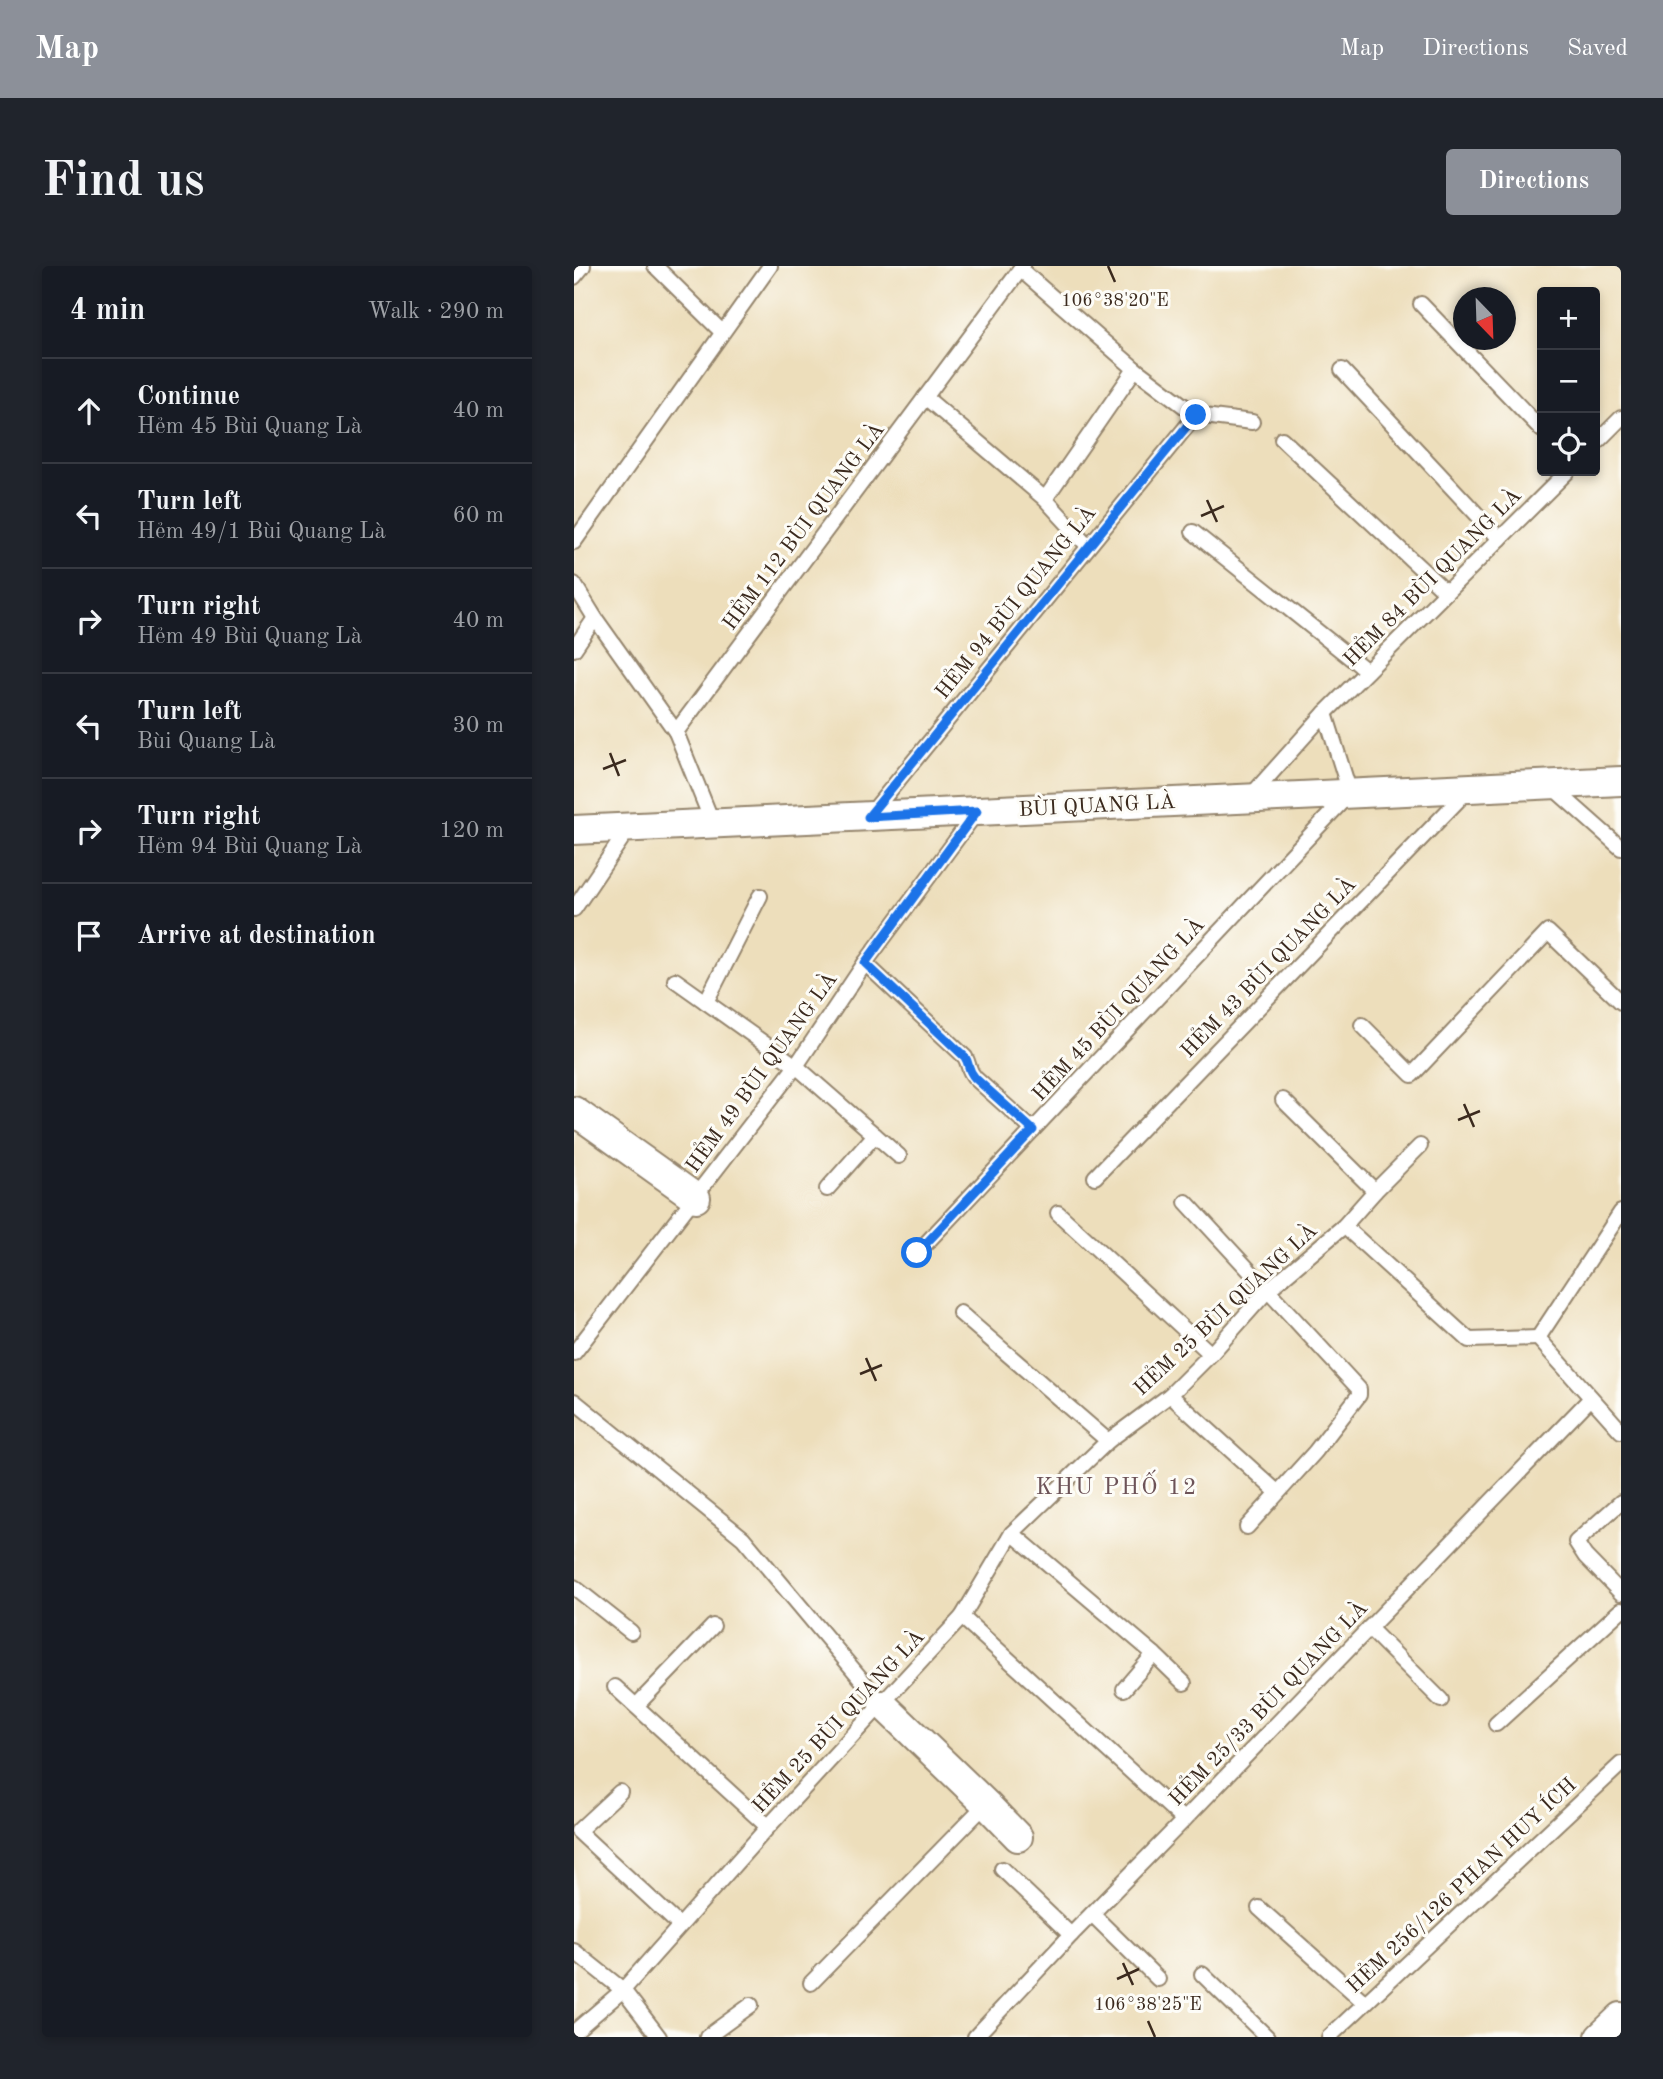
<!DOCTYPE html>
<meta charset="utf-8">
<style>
:root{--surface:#171b24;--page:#20242c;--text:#f1f3f6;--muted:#9ea1a6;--line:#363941;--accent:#8c9099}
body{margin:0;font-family:"Old Standard TT",serif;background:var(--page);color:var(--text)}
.controls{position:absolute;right:21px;top:21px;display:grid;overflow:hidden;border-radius:7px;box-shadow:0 4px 10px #0003}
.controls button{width:63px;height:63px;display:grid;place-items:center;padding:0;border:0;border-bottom:2px solid var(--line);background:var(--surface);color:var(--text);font:35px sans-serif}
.compass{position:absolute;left:879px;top:21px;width:63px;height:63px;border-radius:50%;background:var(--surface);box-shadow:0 4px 10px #0003;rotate:157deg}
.stop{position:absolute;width:21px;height:21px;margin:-16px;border:5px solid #1a73e8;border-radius:50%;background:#fff}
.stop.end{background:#1a73e8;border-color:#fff;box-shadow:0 2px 7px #0008}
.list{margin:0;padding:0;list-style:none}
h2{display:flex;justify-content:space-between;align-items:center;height:91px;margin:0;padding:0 28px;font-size:30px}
h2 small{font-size:23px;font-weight:400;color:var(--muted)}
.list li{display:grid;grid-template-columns:46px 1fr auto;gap:21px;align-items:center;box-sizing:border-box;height:105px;padding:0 28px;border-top:2px solid var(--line)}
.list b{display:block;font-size:26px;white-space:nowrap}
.list p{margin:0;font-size:23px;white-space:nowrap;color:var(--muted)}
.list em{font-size:23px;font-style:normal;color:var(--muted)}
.icon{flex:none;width:38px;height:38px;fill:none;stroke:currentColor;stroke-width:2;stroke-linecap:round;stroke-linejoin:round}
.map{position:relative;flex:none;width:1047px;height:1771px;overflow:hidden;border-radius:7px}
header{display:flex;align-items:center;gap:42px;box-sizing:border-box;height:98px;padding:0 35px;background:var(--accent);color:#fff}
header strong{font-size:33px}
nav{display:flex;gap:38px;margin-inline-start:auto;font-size:24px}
.intro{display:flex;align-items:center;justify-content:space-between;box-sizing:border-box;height:168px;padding:0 42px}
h1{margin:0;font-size:49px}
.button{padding:18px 32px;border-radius:7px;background:var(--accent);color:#fff;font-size:24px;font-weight:700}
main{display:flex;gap:42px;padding:0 42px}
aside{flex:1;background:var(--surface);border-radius:7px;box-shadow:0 4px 10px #0003}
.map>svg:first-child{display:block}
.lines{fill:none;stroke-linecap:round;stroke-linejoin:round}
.lane-casing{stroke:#94846c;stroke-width:18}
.street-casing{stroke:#94846c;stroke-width:32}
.lane{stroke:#fff;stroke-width:14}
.street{stroke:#fff;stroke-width:28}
.route{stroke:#1a73e8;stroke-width:9}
.ticks{fill:none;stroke:#3b2a1e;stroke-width:2.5}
.labels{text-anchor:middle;stroke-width:6;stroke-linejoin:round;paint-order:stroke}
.street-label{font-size:21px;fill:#3b2a1e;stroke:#fdfcf7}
.neighbourhood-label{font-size:23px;letter-spacing:2px;fill:#6d5358;stroke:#fdfcf7}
.ticks-label{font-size:18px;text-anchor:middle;fill:#3b2a1e;stroke:#fdfcf7;stroke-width:6;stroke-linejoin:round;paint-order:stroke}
</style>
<header>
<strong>Map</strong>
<nav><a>Map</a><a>Directions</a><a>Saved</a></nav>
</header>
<div class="intro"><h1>Find us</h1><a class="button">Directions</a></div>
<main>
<aside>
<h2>4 min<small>Walk · 290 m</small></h2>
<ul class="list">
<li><svg class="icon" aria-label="ahead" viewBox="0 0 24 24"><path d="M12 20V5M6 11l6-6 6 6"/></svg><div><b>Continue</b><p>Hẻm 45 Bùi Quang Là</p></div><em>40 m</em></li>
<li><svg class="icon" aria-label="left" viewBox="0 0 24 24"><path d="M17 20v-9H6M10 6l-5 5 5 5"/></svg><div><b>Turn left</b><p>Hẻm 49/1 Bùi Quang Là</p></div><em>60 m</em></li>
<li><svg class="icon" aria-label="right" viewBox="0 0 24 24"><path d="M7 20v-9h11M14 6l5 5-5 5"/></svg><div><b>Turn right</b><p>Hẻm 49 Bùi Quang Là</p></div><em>40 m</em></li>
<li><svg class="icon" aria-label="left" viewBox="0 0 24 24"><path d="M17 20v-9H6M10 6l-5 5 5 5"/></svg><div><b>Turn left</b><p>Bùi Quang Là</p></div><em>30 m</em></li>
<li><svg class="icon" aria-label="right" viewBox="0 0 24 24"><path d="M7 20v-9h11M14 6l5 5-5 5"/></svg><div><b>Turn right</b><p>Hẻm 94 Bùi Quang Là</p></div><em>120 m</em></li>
<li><svg class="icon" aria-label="arrive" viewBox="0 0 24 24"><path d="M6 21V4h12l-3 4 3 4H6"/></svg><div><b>Arrive at destination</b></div></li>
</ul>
</aside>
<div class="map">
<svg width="1047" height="1771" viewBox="0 0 1047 1771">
<rect width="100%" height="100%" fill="#fdfcf7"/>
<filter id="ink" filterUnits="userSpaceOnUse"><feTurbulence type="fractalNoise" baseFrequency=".0143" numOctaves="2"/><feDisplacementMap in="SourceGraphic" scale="14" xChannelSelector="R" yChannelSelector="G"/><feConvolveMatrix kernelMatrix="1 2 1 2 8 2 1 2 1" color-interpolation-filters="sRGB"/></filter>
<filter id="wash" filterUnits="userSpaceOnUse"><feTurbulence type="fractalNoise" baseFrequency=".00686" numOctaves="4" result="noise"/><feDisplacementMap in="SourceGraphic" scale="28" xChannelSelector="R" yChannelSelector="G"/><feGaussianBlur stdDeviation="1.57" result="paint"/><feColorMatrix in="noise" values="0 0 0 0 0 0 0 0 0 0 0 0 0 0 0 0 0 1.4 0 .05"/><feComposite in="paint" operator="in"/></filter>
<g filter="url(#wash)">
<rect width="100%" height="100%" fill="#eddebb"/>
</g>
<g filter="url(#ink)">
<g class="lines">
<!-- lane casing -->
<g class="lane-casing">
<g id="lane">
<path d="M81,0L148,66"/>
<path d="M446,3L561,103L622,149L678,156"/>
<path d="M0,11L9,0"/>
<path d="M847,38L968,164"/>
<path d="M768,104L926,273"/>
<path d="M351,131L471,233L561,103"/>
<path d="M708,173L872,326"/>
<path d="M1021,178L1047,152"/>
<path d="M471,233L514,280"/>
<path d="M619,266L793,405"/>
<path d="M0,276L196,0"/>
<path d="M0,318L21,352L102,466"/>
<path d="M0,383L21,352"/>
<path d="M976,519L1047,582"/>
<path d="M675,532L751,447L994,205"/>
<path d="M295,550L622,149"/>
<path d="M139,558L102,466L449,0"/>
<path d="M0,643L55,562"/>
<path d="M291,697L391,791C396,799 393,803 401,812L459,864"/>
<path d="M101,714L222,800L325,890"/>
<path d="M132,736L186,630"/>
<path d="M788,759L838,809L974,666L1047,736"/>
<path d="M521,911L894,524"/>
<path d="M253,923L301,869"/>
<path d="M801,925L846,880"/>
<path d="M612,936L785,1123V1129L741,1186L673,1261"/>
<path d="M484,947L637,1088"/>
<path d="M770,960L895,1074L964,1072"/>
<path d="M343,987L776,527L751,447"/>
<path d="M386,1047L534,1175"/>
<path d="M964,1072L1047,946"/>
<path d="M964,1072L1047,1165"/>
<path d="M0,1087L222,800L291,697L402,547"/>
<path d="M596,1129L703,1226"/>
<path d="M0,1135L169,1272L309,1439"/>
<path d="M1047,1236L1002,1276L1011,1290L1047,1327"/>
<path d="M438,1267L580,1388L610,1417"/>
<path d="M0,1321L57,1366"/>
<path d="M388,1351L610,1554"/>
<path d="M795,1362L867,1434"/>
<path d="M41,1421L194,1561"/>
<path d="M550,1423L580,1388"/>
<path d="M62,1440L139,1360"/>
<path d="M922,1458L1047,1344"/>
<path d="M46,1526L4,1565L105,1659"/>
<path d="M428,1603L497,1669"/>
<path d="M685,1642L791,1737"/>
<path d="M518,1648L584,1713"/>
<path d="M0,1685L49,1724L85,1771"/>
<path d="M628,1708L693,1771"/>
<path d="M237,1717L412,1538"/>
<path d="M0,1766L49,1724L194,1561L388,1351L438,1267L534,1175L596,1129L637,1088L694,1024L770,960L801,925L709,834"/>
<path d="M133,1771L177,1739"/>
<path d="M401,1771L497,1669L610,1554L1017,1132"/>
<path d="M755,1771L1047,1498"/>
</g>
</g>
<!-- street casing -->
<g class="street-casing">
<g id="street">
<path d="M0,564L1047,515"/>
<path d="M0,845L122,932"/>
<path d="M309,1439L412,1538L444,1571"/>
<path d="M1026,1771L1047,1751"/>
</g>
</g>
<!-- lane -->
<use href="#lane" class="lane"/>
<!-- street -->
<use href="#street" class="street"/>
</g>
</g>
<g class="lines" filter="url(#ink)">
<!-- route -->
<path class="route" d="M343,987L459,864L401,812C393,803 396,799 391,791L291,697L403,545L294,551L622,149"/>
</g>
<!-- ticks -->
<path class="ticks" d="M534,0L541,16M633,234L643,256M627,250L650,240M36,487L45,510M29,503L52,494M890,838L900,861M884,854L906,845M292,1092L302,1115M286,1108L308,1099M549,1697L559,1719M543,1713L565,1703M574,1755L581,1771"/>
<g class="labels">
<!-- street labels -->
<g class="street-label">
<text transform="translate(229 260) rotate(-53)" y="7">HẺM 112 BÙI QUANG LÀ</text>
<text transform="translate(858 311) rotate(-45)" y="7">HẺM 84 BÙI QUANG LÀ</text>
<text transform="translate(441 336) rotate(-51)" y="7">HẺM 94 BÙI QUANG LÀ</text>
<text transform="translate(523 539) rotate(-3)" y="7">BÙI QUANG LÀ</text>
<text transform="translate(694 701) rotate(-46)" y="7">HẺM 43 BÙI QUANG LÀ</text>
<text transform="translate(544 743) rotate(-47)" y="7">HẺM 45 BÙI QUANG LÀ</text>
<text transform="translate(187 806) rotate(-54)" y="7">HẺM 49 BÙI QUANG LÀ</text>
<text transform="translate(651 1043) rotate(-43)" y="7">HẺM 25 BÙI QUANG LÀ</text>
<text transform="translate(694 1437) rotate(-46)" y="7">HẺM 25/33 BÙI QUANG LÀ</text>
<text transform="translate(264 1455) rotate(-47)" y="7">HẺM 25 BÙI QUANG LÀ</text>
<text transform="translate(887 1619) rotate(-43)" y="7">HẺM 256/126 PHAN HUY ÍCH</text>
</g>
<!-- neighbourhood labels -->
<g class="neighbourhood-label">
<text x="543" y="1228">KHU PHỐ 12</text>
</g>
</g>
<g class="ticks-label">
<text x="541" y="40">106°38'20"E</text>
<text x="574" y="1744">106°38'25"E</text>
</g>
</svg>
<div class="controls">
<button>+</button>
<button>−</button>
<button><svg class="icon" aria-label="locate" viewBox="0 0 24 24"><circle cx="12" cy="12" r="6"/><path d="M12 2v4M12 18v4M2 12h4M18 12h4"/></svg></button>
</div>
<svg class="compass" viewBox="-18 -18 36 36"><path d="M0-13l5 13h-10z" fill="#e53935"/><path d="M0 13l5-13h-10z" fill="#9ea1a6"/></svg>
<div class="stop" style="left:343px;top:987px"></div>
<div class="stop end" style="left:622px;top:149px"></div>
</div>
</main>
